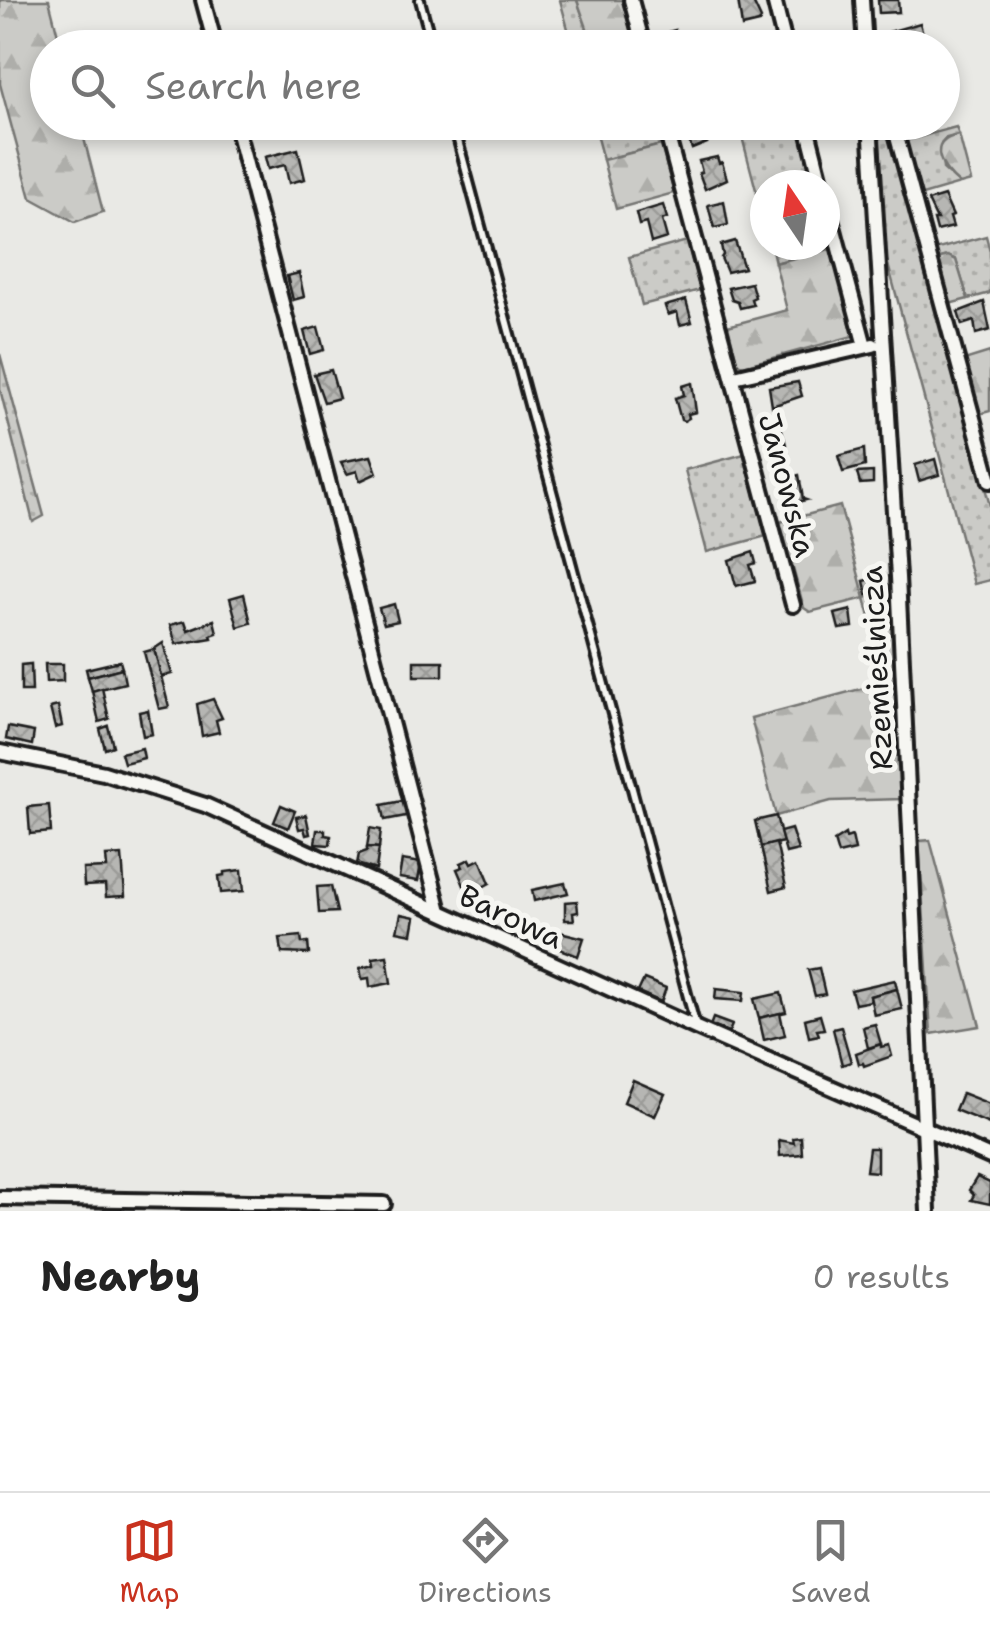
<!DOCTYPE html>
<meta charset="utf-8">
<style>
:root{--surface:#fff;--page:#f2f2f2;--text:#222;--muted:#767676;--line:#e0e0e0;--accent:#c8321e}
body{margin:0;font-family:"Shantell Sans",sans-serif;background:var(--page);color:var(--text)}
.compass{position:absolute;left:750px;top:170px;width:90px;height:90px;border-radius:50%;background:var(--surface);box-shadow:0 5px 15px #0003;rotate:347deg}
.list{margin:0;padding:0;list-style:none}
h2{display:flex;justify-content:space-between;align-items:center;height:130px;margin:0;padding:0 40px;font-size:42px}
h2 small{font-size:32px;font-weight:400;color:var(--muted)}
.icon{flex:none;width:55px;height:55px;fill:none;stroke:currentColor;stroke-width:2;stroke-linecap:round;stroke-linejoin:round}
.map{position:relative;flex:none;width:990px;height:1211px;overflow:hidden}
.search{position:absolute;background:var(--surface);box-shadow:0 5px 15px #0003;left:30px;right:30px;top:30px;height:110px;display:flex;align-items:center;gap:25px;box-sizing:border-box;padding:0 35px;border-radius:55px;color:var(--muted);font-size:38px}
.sheet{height:280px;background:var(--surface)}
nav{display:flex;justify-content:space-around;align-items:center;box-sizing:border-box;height:140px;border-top:2px solid var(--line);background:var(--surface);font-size:28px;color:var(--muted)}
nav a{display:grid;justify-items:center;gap:5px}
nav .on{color:var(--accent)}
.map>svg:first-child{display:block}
.grass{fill:url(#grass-dots);stroke:#747472;stroke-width:2.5}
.forest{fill:url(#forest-firs);stroke:#747472;stroke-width:2.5}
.building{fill:url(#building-cross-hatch);stroke:#1c1c1c;stroke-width:2.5}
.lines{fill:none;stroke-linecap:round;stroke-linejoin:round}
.service-casing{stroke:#1c1c1c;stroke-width:14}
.minor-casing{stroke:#1c1c1c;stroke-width:20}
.service{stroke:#f6f6f2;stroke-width:6}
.minor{stroke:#f6f6f2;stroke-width:12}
.labels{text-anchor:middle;stroke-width:10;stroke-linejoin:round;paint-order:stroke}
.street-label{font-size:30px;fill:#1c1c1c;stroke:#f6f6f2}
</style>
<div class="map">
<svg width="990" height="1211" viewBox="0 0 990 1211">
<defs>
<pattern id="grass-dots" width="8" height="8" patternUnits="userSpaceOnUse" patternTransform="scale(2.5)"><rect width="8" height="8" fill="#cbcbc7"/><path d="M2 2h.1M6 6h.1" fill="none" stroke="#aeaeaa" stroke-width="1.8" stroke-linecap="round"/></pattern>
<pattern id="forest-firs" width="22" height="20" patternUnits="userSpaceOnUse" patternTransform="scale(2.5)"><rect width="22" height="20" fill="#cbcbc7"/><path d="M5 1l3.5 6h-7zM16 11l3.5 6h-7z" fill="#aeaeaa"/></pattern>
<pattern id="building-cross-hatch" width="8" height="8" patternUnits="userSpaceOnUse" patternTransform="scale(2.5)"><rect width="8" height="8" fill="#b6b6b3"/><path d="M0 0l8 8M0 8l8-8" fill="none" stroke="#9c9c99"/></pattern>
</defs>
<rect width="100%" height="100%" fill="#e9e9e5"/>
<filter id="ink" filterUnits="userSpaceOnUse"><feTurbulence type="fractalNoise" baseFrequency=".01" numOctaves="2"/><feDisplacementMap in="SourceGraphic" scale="20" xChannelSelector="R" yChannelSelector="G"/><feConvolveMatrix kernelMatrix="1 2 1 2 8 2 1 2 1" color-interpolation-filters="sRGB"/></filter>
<g filter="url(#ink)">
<!-- grass -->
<g class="grass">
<path d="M560,0H577L587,28L585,38L573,47Z"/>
<path d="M593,123H655L661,145L603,160Z"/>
<path d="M780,123H801L817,185H765V224L741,133Z"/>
<path d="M875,123H885L990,506V580L974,584L882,242Z"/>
<path d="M956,127L959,135L946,138L941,144L943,169L960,184L919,196L904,141Z"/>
<path d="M825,214L834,248L775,263L771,245H825Z"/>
<path d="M986,236L990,251V293L968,299L956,260L948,256L937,259L934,250Z"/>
<path d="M687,241L700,290L642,305L629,257Z"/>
<path d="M0,354L44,516L33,522L0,389Z"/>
<path d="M744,454L766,536L707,552L685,470Z"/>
<path d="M889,591L896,696L890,691L885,674L876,673L875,667L881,659L865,598Z"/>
</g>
<!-- forest -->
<g class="forest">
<path d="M0,0H49L61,47L48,48V122L80,123L103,212L75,222L31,198L0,84Z"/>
<path d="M577,0H622L635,47H573L585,38L587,28Z"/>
<path d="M959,135L971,181L960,184C942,170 924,141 959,135Z"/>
<path d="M661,145L674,193L616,209L603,160Z"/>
<path d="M834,248L856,331L853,336L743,366L737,362L728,326L787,310L775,263Z"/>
<path d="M948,256L956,260L968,299L949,304L937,259Z"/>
<path d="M990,352V411L979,414L964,360Z"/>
<path d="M840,506L865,598L810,612L804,608L780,522Z"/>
<path d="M879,684L890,730L898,731L902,799L831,801L776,816L751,718Z"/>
<path d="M930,840L980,1026L931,1034L919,841Z"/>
</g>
<!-- building -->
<g class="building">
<path d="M738,0L753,2L761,19L759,23L742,27Z"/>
<path d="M878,0H898L899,12L879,13Z"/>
<path d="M920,23L924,37L898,44L896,36L880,40L878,35Z"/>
<path d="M675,30L680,48H662L661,34Z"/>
<path d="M924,37L927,48H886L885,47Z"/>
<path d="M682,122H712L714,131L702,133L707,143L692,149Z"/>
<path d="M298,149L305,179L289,183L285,165L268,169L265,157Z"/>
<path d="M717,157L719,163L722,162L727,179L705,189L699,173L702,172L699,161Z"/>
<path d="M944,196L953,216L950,217L953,227L937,231L934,220H937L928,201Z"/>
<path d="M724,201L728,225L714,228L708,205Z"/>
<path d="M663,205L667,218L662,220L667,238L651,243L646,223L639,225L636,213Z"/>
<path d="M735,241L744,268L727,272L721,258L723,255L721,245Z"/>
<path d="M299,273L304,297L293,300L287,276Z"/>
<path d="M751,283L755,297L751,299L753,305L740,308L738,302L732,300L728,288Z"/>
<path d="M686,300L692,322L680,325L677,312L668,315L665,306Z"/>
<path d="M984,302L990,330L976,334L974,321L962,325L958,312Z"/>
<path d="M318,327L324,350L310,354L304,331Z"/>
<path d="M331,370L339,398L324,402L314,374Z"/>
<path d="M798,382L802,396L772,406L769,387Z"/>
<path d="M692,383L696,412L688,414L689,418L684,421L681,420L675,398L684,395L682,386Z"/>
<path d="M782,430L788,452L772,456L766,434Z"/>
<path d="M864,449L865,466L843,472L838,456Z"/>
<path d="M371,456L377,473L360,481L357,471L347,474L341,462Z"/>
<path d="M935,459L939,475L919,481L915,465Z"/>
<path d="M873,472V483L860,484L857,473Z"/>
<path d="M799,475L803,499L806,500L788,504L782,479Z"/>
<path d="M753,552L756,563L750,565L755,581L736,586L729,560Z"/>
<path d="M876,578L879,592L867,595L864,581Z"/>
<path d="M244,594L251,623L238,627L230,598Z"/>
<path d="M394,604L398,621L384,624L379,608Z"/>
<path d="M851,610L853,627L839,629L835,614Z"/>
<path d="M214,620L217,633L211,635L212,638L176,644L170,625L185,621L188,630Z"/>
<path d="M163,643L172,674L161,677L154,649Z"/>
<path d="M154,649L169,707L159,709L144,652Z"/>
<path d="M120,661L122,668L88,677L86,669Z"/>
<rect x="414" y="661" width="29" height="15"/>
<path d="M31,664L32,691H21V665Z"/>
<path d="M45,664H63V681L46,682Z"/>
<path d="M122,668L125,683L92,691L88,677Z"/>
<path d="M102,688L109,719L99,722L92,691Z"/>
<path d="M213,699L222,718L216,720L219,732L202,736L197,704Z"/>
<path d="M58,706L62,726L55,728L50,708Z"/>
<path d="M148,710L152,734L143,736L139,712Z"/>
<path d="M108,726L113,746L105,749L100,729Z"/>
<path d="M8,727L34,732L32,745L6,739Z"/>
<path d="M142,748L144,758L124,763L121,753Z"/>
<path d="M407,800L411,815L385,820L382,805Z"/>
<path d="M49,805L51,832L30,834L28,807Z"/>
<path d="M281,805L295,811L288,828L274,822Z"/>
<path d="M306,815L310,834L306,835L304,828L299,829L296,817Z"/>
<path d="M776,816L783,842L761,847L755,821Z"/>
<path d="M370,828L381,830L379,848L367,847Z"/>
<path d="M791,829L798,850L786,853L780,832Z"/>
<path d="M317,830H325V835L331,836L330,845L315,844Z"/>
<path d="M845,834L846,838L852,836L855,850L838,854L834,841Z"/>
<path d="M776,843L786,887L771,891L761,847Z"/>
<path d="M367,847L379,848L376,870L357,864L359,854L367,851Z"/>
<path d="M122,855L125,896L106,897L105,885L84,886L83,869L107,868L106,856Z"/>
<path d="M470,859L472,863L480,859L490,883L468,895L457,869L463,867L461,863Z"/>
<path d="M402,860L421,863L418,881L399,878Z"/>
<path d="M242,870L244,891L221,893L219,876L225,875V872Z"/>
<path d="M565,883L568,893L534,901L532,890Z"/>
<path d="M331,886L337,912L319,913L317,887Z"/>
<path d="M577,901L578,912L573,913L574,920H565V902Z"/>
<path d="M401,914L415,917L412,934L397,931Z"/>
<path d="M544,928L584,938L578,956L539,941Z"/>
<path d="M301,936L302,943L308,942L309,954L282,953L280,938Z"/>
<path d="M387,956L391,983L370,987L369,978L362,979L360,968L374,965L373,958Z"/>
<path d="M819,968L825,994L815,996L808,970Z"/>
<path d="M644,979L666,988L661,1002L638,992Z"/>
<path d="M895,980L897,989L870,996L871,1001L855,1004L851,990Z"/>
<path d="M716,989L744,992L743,1001L715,999Z"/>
<path d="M897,989L902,1009L874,1015L870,996Z"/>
<path d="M781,993L786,1012L759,1018L754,999Z"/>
<path d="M780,1013L785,1035L764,1040L759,1018Z"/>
<path d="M820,1015L824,1029L817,1030L819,1035L809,1037L805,1019Z"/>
<path d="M713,1018L732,1025L729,1032L710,1026Z"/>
<path d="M875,1024L881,1044L868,1048L863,1027Z"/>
<path d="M841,1027L851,1062L842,1065L833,1029Z"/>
<path d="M881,1044V1047L889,1045L892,1056L864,1066L863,1063L859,1064L856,1053Z"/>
<path d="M633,1080L665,1094L655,1116L624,1102Z"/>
<path d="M962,1093L990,1104L989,1124L955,1110Z"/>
<path d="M801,1137L802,1154L780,1156L779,1140L794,1143L793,1138Z"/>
<path d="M869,1148H877V1172L866,1171Z"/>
<path d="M977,1177L990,1183V1204L971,1200L974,1195L969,1190Z"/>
</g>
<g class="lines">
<!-- service casing -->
<g class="service-casing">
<g id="service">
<path d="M420,0L433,48"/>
<path d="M453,122L696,1027"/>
</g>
</g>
<!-- minor casing -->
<g class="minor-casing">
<g id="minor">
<path d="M203,0L216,48"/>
<path d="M631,0L644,48"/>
<path d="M774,0L786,48"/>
<path d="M862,0L865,48"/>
<path d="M235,122L440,911"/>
<path d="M664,122L793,605"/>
<path d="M806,122L822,185"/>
<path d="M870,122L898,577L928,1211"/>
<path d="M893,122L990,481"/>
<path d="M825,196L865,346"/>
<path d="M734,377L873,345"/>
<path d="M0,752L104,773L205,805L696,1028L990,1157"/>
<path d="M0,1198L384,1204"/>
</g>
</g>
<!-- service -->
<use href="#service" class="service"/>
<!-- minor -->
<use href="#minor" class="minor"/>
</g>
</g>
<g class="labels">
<!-- street labels -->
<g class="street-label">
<text transform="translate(787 485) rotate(75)" y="10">Janowska</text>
<text transform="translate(877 668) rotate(-93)" y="10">Rzemieślnicza</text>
<text transform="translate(511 917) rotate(25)" y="10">Barowa</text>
</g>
</g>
</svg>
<svg class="compass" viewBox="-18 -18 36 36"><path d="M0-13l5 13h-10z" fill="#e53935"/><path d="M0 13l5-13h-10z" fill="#767676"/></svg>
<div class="search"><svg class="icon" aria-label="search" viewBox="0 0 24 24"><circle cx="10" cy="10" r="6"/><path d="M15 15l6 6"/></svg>Search here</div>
</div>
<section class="sheet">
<h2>Nearby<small>0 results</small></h2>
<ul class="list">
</ul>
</section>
<nav>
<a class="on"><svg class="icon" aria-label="map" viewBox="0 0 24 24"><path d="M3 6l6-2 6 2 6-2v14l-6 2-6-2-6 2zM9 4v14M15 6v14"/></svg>Map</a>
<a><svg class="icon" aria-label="directions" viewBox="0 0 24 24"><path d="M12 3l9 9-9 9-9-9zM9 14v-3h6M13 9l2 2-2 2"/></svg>Directions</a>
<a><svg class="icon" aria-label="saved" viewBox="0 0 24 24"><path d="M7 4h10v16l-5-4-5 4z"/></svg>Saved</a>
</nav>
